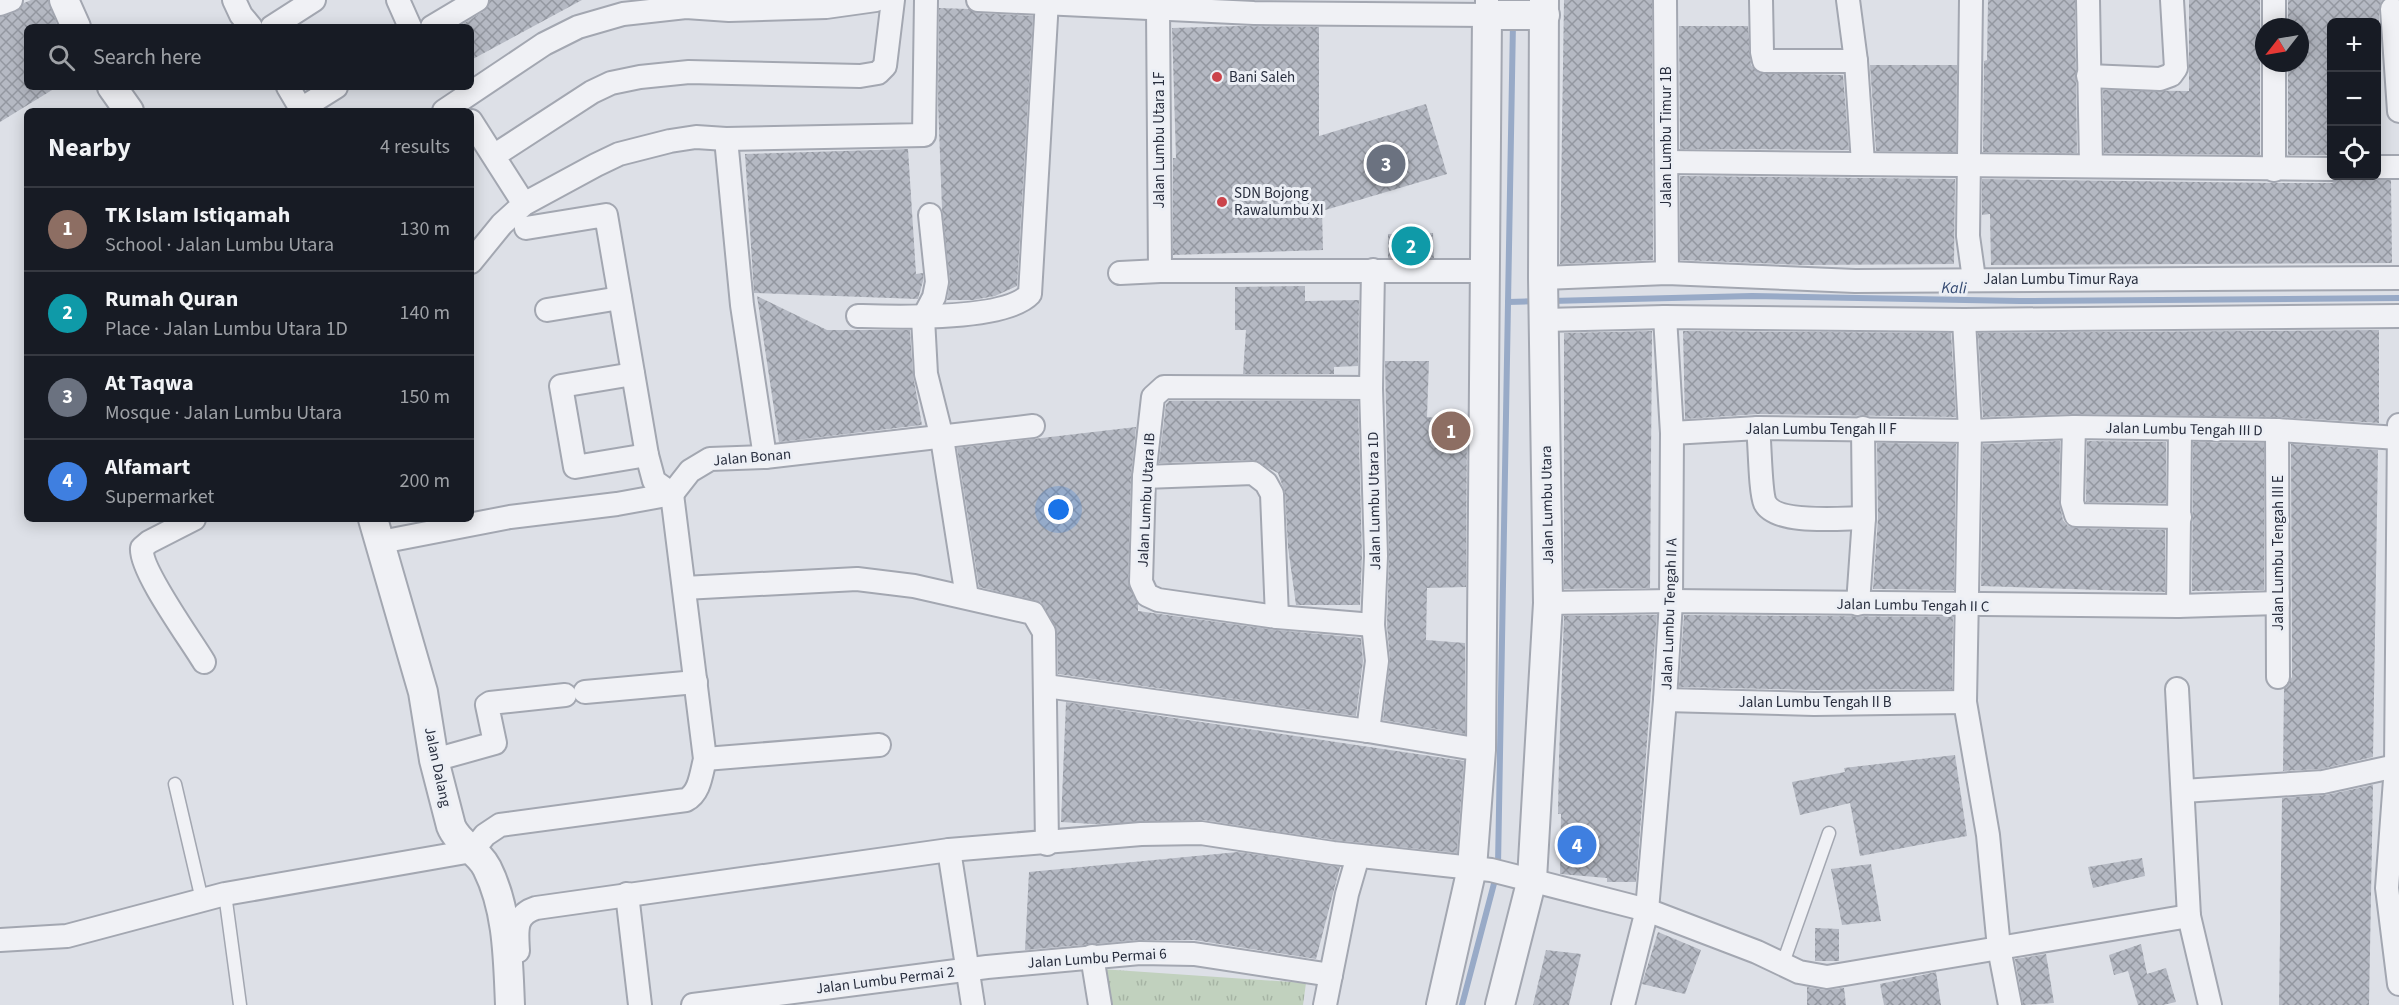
<!DOCTYPE html>
<meta charset="utf-8">
<style>
:root{--surface:#171b24;--page:#242831;--text:#f1f3f6;--muted:#9ea1a6;--line:#363941;--accent:#cb434a}
body{margin:0;font-family:"Source Sans 3",sans-serif;background:var(--page);color:var(--text)}
.controls{position:absolute;right:18px;top:18px;display:grid;overflow:hidden;border-radius:9px;box-shadow:0 3px 15px #0003}
.controls button{width:54px;height:54px;display:grid;place-items:center;padding:0;border:0;border-bottom:2px solid var(--line);background:var(--surface);color:var(--text);font:30px sans-serif}
.compass{position:absolute;left:2255px;top:18px;width:54px;height:54px;border-radius:50%;background:var(--surface);box-shadow:0 3px 15px #0003;rotate:239deg}
.you{position:absolute;left:1059px;top:510px;width:21px;height:21px;margin:-15px;border:4px solid #fff;border-radius:50%;background:#1a73e8;box-shadow:0 0 0 9px #1a73e833}
.badge{display:grid;place-items:center;width:39px;height:39px;border-radius:50%;background:var(--accent);color:#fff;font-size:20px;font-weight:700}
.pin{position:absolute;translate:-50% -50%;border:3px solid #fff;box-shadow:0 2px 6px #0006}
.list{margin:0;padding:0;list-style:none}
h2{display:flex;justify-content:space-between;align-items:center;height:78px;margin:0;padding:0 24px;font-size:26px}
h2 small{font-size:20px;font-weight:400;color:var(--muted)}
.list li{display:grid;grid-template-columns:39px 1fr auto;gap:18px;align-items:center;box-sizing:border-box;height:84px;padding:0 24px;border-top:2px solid var(--line)}
.list b{display:block;font-size:22px;white-space:nowrap}
.list p{margin:0;font-size:20px;white-space:nowrap;color:var(--muted)}
.list em{font-size:20px;font-style:normal;color:var(--muted)}
.icon{flex:none;width:33px;height:33px;fill:none;stroke:currentColor;stroke-width:2;stroke-linecap:round;stroke-linejoin:round}
.map{position:relative;flex:none;width:2399px;height:1005px;overflow:hidden}
.search{position:absolute;background:var(--surface);box-shadow:0 3px 15px #0003;left:24px;top:24px;width:450px;height:66px;display:flex;align-items:center;gap:15px;box-sizing:border-box;padding:0 21px;border-radius:9px;color:var(--muted);font-size:22px}
.panel{position:absolute;background:var(--surface);box-shadow:0 3px 15px #0003;left:24px;top:108px;width:450px;height:414px;border-radius:9px}
.map>svg:first-child{display:block}
.park{fill:url(#park-tufts)}
.lines{fill:none;stroke-linecap:round;stroke-linejoin:round}
.stream{stroke:#98aac7;stroke-width:6}
.building{fill:url(#building-cross-hatch)}
.service-casing{stroke:#a3a7b1;stroke-width:15}
.minor-casing{stroke:#a3a7b1;stroke-width:26}
.tertiary-casing{stroke:#a3a7b1;stroke-width:32}
.service{stroke:#f0f1f5;stroke-width:12}
.minor{stroke:#f0f1f5;stroke-width:22}
.tertiary{stroke:#f0f1f5;stroke-width:28}
.poi-dot{fill:#cb434a;stroke:#eceff5;stroke-width:2}
.labels{text-anchor:middle;stroke-width:6;stroke-linejoin:round;paint-order:stroke}
.poi-label{font-size:15px;fill:#272d3d;stroke:#eceff5;text-anchor:start}
.street-label{font-size:15px;fill:#272d3d;stroke:#eceff5}
.water-label{font-size:16px;font-style:italic;fill:#324870;stroke:#eceff5}
</style>
<div class="map">
<svg width="2399" height="1005" viewBox="0 0 2399 1005">
<defs>
<pattern id="park-tufts" width="24" height="20" patternUnits="userSpaceOnUse" patternTransform="scale(1.5)"><rect width="24" height="20" fill="#c1d1be"/><path d="M3 7l-1-3M5 7V3M7 7l1-3M15 17l-1-3M17 17v-4M19 17l1-3" fill="none" stroke="#a6b4a4"/></pattern>
<pattern id="building-cross-hatch" width="8" height="8" patternUnits="userSpaceOnUse" patternTransform="scale(1.5)"><rect width="8" height="8" fill="#b5b9c3"/><path d="M0 0l8 8M0 8l8-8" fill="none" stroke="#9397a0"/></pattern>
</defs>
<rect width="100%" height="100%" fill="#dde0e7"/>
<!-- park -->
<path class="park" d="M1101,969L1306,983L1303,1005H1105Z"/>
<g class="lines">
<!-- stream -->
<g class="stream">
<path d="M1551,301L1752,296L2019,301L2399,298"/>
<path d="M1508,302L1537,301"/>
<path d="M1498,866L1513,22"/>
<path d="M1462,1005L1496,876"/>
</g>
</g>
<!-- building -->
<g class="building">
<path d="M31,0H48L58,27H27V87H57L0,122V17L16,12L24,3Z"/>
<path d="M490,0H582L471,60V27H458L484,11Z"/>
<path d="M1564,0H1652L1653,260L1560,264Z"/>
<path d="M1988,0H2075L2077,153L1983,152L1984,61L1987,60Z"/>
<path d="M2189,0H2260V27L2264,36V54L2260,63V155L2104,153L2103,90L2189,91Z"/>
<path d="M2288,0H2382L2379,9V22H2331V155H2288V63H2300V27H2288Z"/>
<path d="M939,8L969,9L977,13L1033,16L1017,286L995,296L973,300H947L950,281L942,209L938,102Z"/>
<path d="M1241,26L1319,27V136L1426,104L1447,174L1322,211L1323,250L1173,255V158H1176L1172,28Z"/>
<path d="M1679,26H1748L1751,65L1759,73L1843,75L1849,150L1680,149Z"/>
<path d="M1870,65H1957L1956,152L1876,151Z"/>
<path d="M908,149L916,274L923,273V281L918,299L754,293L745,154Z"/>
<path d="M1680,176L1955,179L1954,264L1803,265L1680,260Z"/>
<path d="M2344,176H2366L2375,180H2391L2392,263L1991,265L1990,214L1982,215V179L2275,183H2332Z"/>
<path d="M1433,233L1434,258H1388V234Z"/>
<path d="M1305,286V301L1359,300L1358,366L1334,367V374H1243L1246,330H1235V287Z"/>
<path d="M757,296L827,330H910L913,375L922,425L779,442Z"/>
<path d="M2379,330V423L2277,417L2073,414L1983,417L1978,333Z"/>
<path d="M1652,331L1650,588L1564,589V333Z"/>
<path d="M1683,331L1951,333L1956,417L1758,414L1685,419Z"/>
<path d="M1385,361H1429L1427,417L1467,421L1466,587L1427,588L1426,640L1465,643V734L1383,720L1390,660L1387,625L1389,556Z"/>
<path d="M1169,401H1358L1362,556L1360,605H1296L1288,547L1285,493L1278,473L1252,460L1159,463L1166,404Z"/>
<path d="M1136,427L1131,477L1128,582L1138,604V611L1275,630L1361,638L1363,661L1356,716L1058,674L1057,631L1041,602L979,587L957,448Z"/>
<path d="M2060,441L2059,502L2063,520L2068,526L2076,528L2165,530V592L1981,586L1983,444Z"/>
<path d="M2087,441L2166,442V503L2086,502Z"/>
<path d="M2193,442L2264,443V590L2192,591Z"/>
<path d="M1877,443L1956,444L1954,590L1873,589L1878,518Z"/>
<path d="M2291,444L2378,450L2373,757L2321,769L2283,771L2284,689L2292,677Z"/>
<path d="M1657,615L1636,882H1607V878L1560,874L1561,814H1558L1559,759L1564,616Z"/>
<path d="M1684,615L1953,617L1952,689L1814,690L1679,687Z"/>
<path d="M1066,702L1464,761L1457,853L1335,840L1203,820L1093,824L1061,822Z"/>
<path d="M1955,755L1967,836L1860,856L1850,803L1800,815L1792,782L1845,772L1844,768Z"/>
<path d="M2373,785L2369,1005H2279L2282,798L2326,795Z"/>
<path d="M1238,852L1340,867L1316,959L1194,940H1139L1025,950L1029,872Z"/>
<path d="M2142,858L2145,876L2093,888L2088,867Z"/>
<path d="M1871,864L1881,921L1842,925L1831,869Z"/>
<path d="M1815,928L1839,929V961H1815Z"/>
<path d="M1658,932L1701,950L1685,994L1642,984Z"/>
<path d="M2141,944L2147,974L2166,968L2176,1002L2163,1005H2138L2128,971L2114,975L2109,955Z"/>
<path d="M1546,950L1581,954L1569,1005H1533Z"/>
<path d="M2046,954L2054,1003L2023,1005L2015,959Z"/>
<path d="M1936,972L1941,1005H1884L1880,984Z"/>
<path d="M1807,987L1825,990L1844,988L1846,1005H1807Z"/>
</g>
<g class="lines">
<!-- service casing -->
<g class="service-casing">
<g id="service">
<path d="M175,784L202,900"/>
<path d="M225,894L240,1005"/>
<path d="M1783,963L1829,833"/>
</g>
</g>
<!-- minor casing -->
<g class="minor-casing">
<g id="minor">
<path d="M234,0L241,15L251,27"/>
<path d="M398,0L410,27"/>
<path d="M978,0L1254,13L1487,15V0"/>
<path d="M1665,0L1667,273"/>
<path d="M1761,0L1762,52L1764,61H1856"/>
<path d="M1848,0L1856,61L1863,163"/>
<path d="M1971,0L1968,236L1974,279"/>
<path d="M2088,0L2091,166"/>
<path d="M0,4L11,0"/>
<path d="M1158,9L1160,271"/>
<path d="M2392,9L2399,111"/>
<path d="M272,27L314,0"/>
<path d="M432,27L477,0"/>
<path d="M2274,27V0"/>
<path d="M2088,76L2160,79L2171,75L2176,68L2172,0"/>
<path d="M288,87L301,109L336,87"/>
<path d="M444,111L544,44L578,27L623,14L686,7L729,10L826,7L876,0"/>
<path d="M471,121L524,204"/>
<path d="M726,139L742,305L765,457"/>
<path d="M495,155L592,92L611,83L640,77L689,72L860,76L878,73L885,66L893,0"/>
<path d="M1667,162L2332,169"/>
<path d="M2376,167H2399"/>
<path d="M2274,170V63"/>
<path d="M930,215L937,282L934,297L923,318L926,374L942,438L967,597"/>
<path d="M471,262L502,224L524,204L596,165L619,154L670,141L696,137L726,139L924,135L926,0"/>
<path d="M1120,273L1160,271H1485"/>
<path d="M1543,278L1667,273L1855,281L2399,278"/>
<path d="M547,310L620,298"/>
<path d="M858,316C896,317 1005,321 1030,294L1047,0"/>
<path d="M1544,320L1665,317L1964,320L2399,316"/>
<path d="M1964,320L1970,431L1965,702L1988,835L1999,948L2010,1005"/>
<path d="M633,374L561,386L575,467L647,455"/>
<path d="M1371,388L1164,387L1153,397L1144,477L1141,582L1147,595L1158,600L1277,617L1373,625"/>
<path d="M2399,425L2396,766L2387,888L2399,984"/>
<path d="M2074,427L2072,502L2076,515L2180,517"/>
<path d="M1758,428C1760,443 1760,492 1765,503C1776,525 1842,518 1864,518"/>
<path d="M2277,430L2278,677"/>
<path d="M1672,433L1758,428L1970,431L2074,427L2277,430L2398,438"/>
<path d="M1144,477L1253,473L1266,483L1272,494L1277,617"/>
<path d="M194,519L149,542L142,548C139,569 191,640 204,662"/>
<path d="M381,542L510,517L617,504L672,494L690,471L710,459L765,457L1033,426"/>
<path d="M684,588L857,579L914,586L1033,613L1044,632L1047,844"/>
<path d="M1548,603L1671,601L2178,606L2278,603"/>
<path d="M1858,604L1864,518L1863,428"/>
<path d="M2178,606L2180,430"/>
<path d="M1046,686L1368,731L1481,750"/>
<path d="M2177,689L2189,916"/>
<path d="M585,692L696,682"/>
<path d="M1665,700L1814,704L1965,702"/>
<path d="M1368,731L1377,661L1373,625L1376,556L1371,388L1373,270"/>
<path d="M705,759L879,745"/>
<path d="M434,760L495,743L487,705L490,703L565,695"/>
<path d="M2183,791L2323,782L2396,766"/>
<path d="M949,850L973,1005"/>
<path d="M627,894L640,1005"/>
<path d="M0,940L67,936L225,894L472,851L485,835L500,825L686,800C700,793 701,774 705,759L672,494L654,481L647,455L606,215L526,228"/>
<path d="M518,951C517,931 514,915 536,908L949,850L1141,834L1201,833L1333,853L1491,870L1647,910L1757,952L1799,972L1827,977L2189,916L2210,1005"/>
<path d="M1092,956L1100,1005"/>
<path d="M693,1005L987,967L1140,953L1194,954L1331,975"/>
<path d="M1325,1005L1347,894L1358,856"/>
<path d="M1623,1005L1647,910L1665,700L1671,601L1672,433L1665,317"/>
</g>
</g>
<!-- tertiary casing -->
<g class="tertiary-casing">
<g id="tertiary">
<path d="M64,0L76,27"/>
<path d="M112,87L129,111"/>
<path d="M373,519L423,692L434,760L451,826C458,844 478,850 487,868C508,910 508,959 510,1005"/>
<path d="M1441,1005L1472,868L1481,750L1487,15H1545"/>
<path d="M1500,1005L1532,879L1548,603L1543,278L1544,0"/>
</g>
</g>
<!-- service -->
<use href="#service" class="service"/>
<!-- minor -->
<use href="#minor" class="minor"/>
<!-- tertiary -->
<use href="#tertiary" class="tertiary"/>
</g>
<!-- markers -->
<g class="poi-dot">
<circle cx="1217" cy="77" r="6"/>
<circle cx="1222" cy="202" r="6"/>
</g>
<g class="labels">
<!-- poi labels -->
<g class="poi-label">
<text x="1229" y="82">Bani Saleh</text>
<text x="1234" y="198">SDN Bojong<tspan x="1234" dy="17">Rawalumbu XI</tspan></text>
</g>
<!-- street labels -->
<g class="street-label">
<text transform="translate(1666 137) rotate(-90)" y="5">Jalan Lumbu Timur 1B</text>
<text transform="translate(1159 140) rotate(-90)" y="5">Jalan Lumbu Utara 1F</text>
<text x="2061" y="284">Jalan Lumbu Timur Raya</text>
<text x="1821" y="434">Jalan Lumbu Tengah II F</text>
<text transform="translate(2184 429) rotate(1)" y="5">Jalan Lumbu Tengah III D</text>
<text transform="translate(752 457) rotate(-5)" y="5">Jalan Bonan</text>
<text transform="translate(1146 500) rotate(-87)" y="5">Jalan Lumbu Utara IB</text>
<text transform="translate(1374 501) rotate(-91)" y="5">Jalan Lumbu Utara 1D</text>
<text transform="translate(1547 505) rotate(-91)" y="5">Jalan Lumbu Utara</text>
<text transform="translate(2278 553) rotate(-90)" y="5">Jalan Lumbu Tengah III E</text>
<text transform="translate(1913 605) rotate(1)" y="5">Jalan Lumbu Tengah II C</text>
<text transform="translate(1669 614) rotate(-88)" y="5">Jalan Lumbu Tengah II A</text>
<text x="1815" y="707">Jalan Lumbu Tengah II B</text>
<text transform="translate(438 767) rotate(78)" y="5">Jalan Dalang</text>
<text transform="translate(1097 958) rotate(-4)" y="5">Jalan Lumbu Permai 6</text>
<text transform="translate(885 980) rotate(-7)" y="5">Jalan Lumbu Permai 2</text>
</g>
<!-- water labels -->
<g class="water-label">
<text transform="translate(1954 287) rotate(1)" y="6">Kali</text>
</g>
</g>
</svg>
<div class="controls">
<button>+</button>
<button>−</button>
<button><svg class="icon" aria-label="locate" viewBox="0 0 24 24"><circle cx="12" cy="12" r="6"/><path d="M12 2v4M12 18v4M2 12h4M18 12h4"/></svg></button>
</div>
<svg class="compass" viewBox="-18 -18 36 36"><path d="M0-13l5 13h-10z" fill="#e53935"/><path d="M0 13l5-13h-10z" fill="#9ea1a6"/></svg>
<div class="you"></div>
<div class="pin badge" style="left:1451px;top:431px;background:#8d6e63">1</div>
<div class="pin badge" style="left:1411px;top:246px;background:#0f9aa8">2</div>
<div class="pin badge" style="left:1386px;top:164px;background:#6b7280">3</div>
<div class="pin badge" style="left:1577px;top:845px;background:#3f7fe0">4</div>
<div class="search"><svg class="icon" aria-label="search" viewBox="0 0 24 24"><circle cx="10" cy="10" r="6"/><path d="M15 15l6 6"/></svg>Search here</div>
<section class="panel">
<h2>Nearby<small>4 results</small></h2>
<ul class="list">
<li><span class="badge" style="background:#8d6e63">1</span><div><b>TK Islam Istiqamah</b><p>School · Jalan Lumbu Utara</p></div><em>130 m</em></li>
<li><span class="badge" style="background:#0f9aa8">2</span><div><b>Rumah Quran</b><p>Place · Jalan Lumbu Utara 1D</p></div><em>140 m</em></li>
<li><span class="badge" style="background:#6b7280">3</span><div><b>At Taqwa</b><p>Mosque · Jalan Lumbu Utara</p></div><em>150 m</em></li>
<li><span class="badge" style="background:#3f7fe0">4</span><div><b>Alfamart</b><p>Supermarket</p></div><em>200 m</em></li>
</ul>
</section>
</div>
